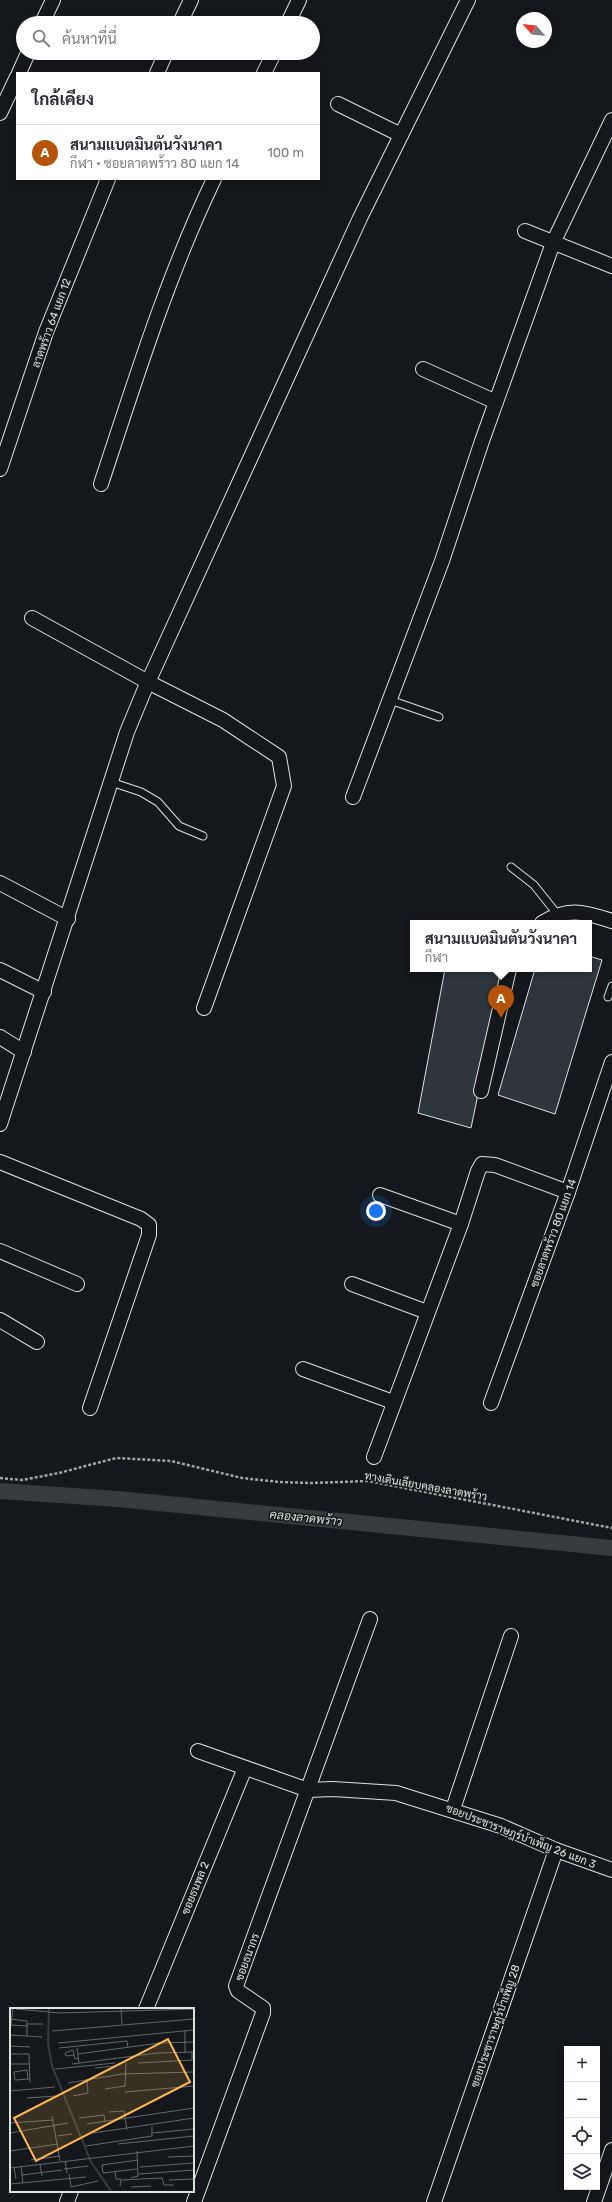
<!DOCTYPE html>
<html lang="th">
<meta charset="utf-8">
<style>
:root{--surface:#fff;--page:#f2f2f3;--text:#2b2b33;--muted:#7c7c81;--line:#e1e1e2;--accent:#b45309}
body{margin:0;font-family:Rubik,Sarabun,sans-serif;background:var(--page);color:var(--text)}
.controls{position:absolute;right:12px;bottom:12px;display:grid;overflow:hidden;border-radius:0px;box-shadow:0 2px 10px #0003}
.controls button{width:36px;height:36px;display:grid;place-items:center;padding:0;border:0;border-bottom:1px solid var(--line);background:var(--surface);color:var(--text);font:20px sans-serif}
.compass{position:absolute;left:516px;top:12px;width:36px;height:36px;border-radius:50%;background:var(--surface);box-shadow:0 2px 10px #0003;rotate:297deg}
.you{position:absolute;left:376px;top:1211px;width:14px;height:14px;margin:-10px;border:3px solid #fff;border-radius:50%;background:#1a73e8;box-shadow:0 0 0 6px #1a73e833}
.badge{display:grid;place-items:center;width:26px;height:26px;border-radius:50%;background:var(--accent);color:#fff;font-size:13px;font-weight:700}
.pin{position:absolute;translate:-50% -33px;filter:drop-shadow(0 1px 2px #0008)}
.pin::after{content:'';position:absolute;top:21px;width:14px;height:12px;background:inherit;clip-path:polygon(0 0,100% 0,50% 100%)}
.popup{position:absolute;left:410px;top:920px;width:182px;height:52px;box-sizing:border-box;display:grid;place-content:center;border-radius:0px;background:var(--surface);filter:drop-shadow(0 1px 3px #0005);font-size:13px;white-space:nowrap;color:var(--muted)}
.popup b{font-size:15px;color:var(--text)}
.popup::after{content:'';position:absolute;left:50%;top:100%;margin-left:-8px;border:8px solid transparent;border-top-color:var(--surface)}
.list{margin:0;padding:0;list-style:none}
h2{display:flex;justify-content:space-between;align-items:center;height:52px;margin:0;padding:0 16px;font-size:17px}
h2 small{font-size:13px;font-weight:400;color:var(--muted)}
.list li{display:grid;grid-template-columns:26px 1fr auto;gap:12px;align-items:center;box-sizing:border-box;height:56px;padding:0 16px;border-top:1px solid var(--line)}
.list b{display:block;font-size:15px;white-space:nowrap}
.list p{margin:0;font-size:13px;white-space:nowrap;color:var(--muted)}
.list em{font-size:13px;font-style:normal;color:var(--muted)}
.icon{flex:none;width:22px;height:22px;fill:none;stroke:currentColor;stroke-width:2;stroke-linecap:round;stroke-linejoin:round}
.map{position:relative;flex:none;width:612px;height:2202px;overflow:hidden}
.search{position:absolute;background:var(--surface);box-shadow:0 2px 10px #0003;left:16px;top:16px;width:304px;height:44px;display:flex;align-items:center;gap:10px;box-sizing:border-box;padding:0 14px;border-radius:22px;color:var(--muted);font-size:15px}
.panel{position:absolute;background:var(--surface);box-shadow:0 2px 10px #0003;left:16px;top:72px;width:304px;height:108px;border-radius:0px}
.map>svg:first-child{display:block}
.lines{fill:none;stroke-linecap:round;stroke-linejoin:round}
.canal{stroke:#363b3e;stroke-width:16}
.building{fill:#2c363c;stroke:#d8e6dc}
.service-casing{stroke:#d8e6dc;stroke-width:9}
.minor-casing{stroke:#d8e6dc;stroke-width:16}
.path{stroke:#9da8a2;stroke-width:2.5;stroke-dasharray:3 2;stroke-linecap:butt}
.service{stroke:#14181c;stroke-width:7}
.minor{stroke:#14181c;stroke-width:14}
.labels{text-anchor:middle;stroke-width:3;stroke-linejoin:round;paint-order:stroke}
.street-label{font-size:11px;fill:#d8e6dc;stroke:#14181c}
.water-label{font-size:12px;font-style:italic;fill:#d8e6dc;stroke:#14181c}
.inset-river{fill:none;stroke:#363b3e;stroke-width:2}
.inset-road{fill:none;stroke:#626a69;stroke-width:1}
.view{fill:#ffb74d;fill-opacity:0.15;stroke:#ffb74d;stroke-width:2}
.inset-edge{fill:none;stroke:#d8e6dc;stroke-width:2}
</style>
<div class="map">
<svg width="612" height="2202" viewBox="0 0 612 2202">
<rect width="100%" height="100%" fill="#14181c"/>
<g class="lines">
<!-- canal -->
<path class="canal" d="M0,1491L118,1499L612,1548"/>
</g>
<!-- building -->
<g class="building">
<path d="M589,956L602,960L555,1114L498,1095L535,969H589Z"/>
<path d="M445,969H504L471,1128L418,1113Z"/>
</g>
<g class="lines">
<!-- service casing -->
<g class="service-casing">
<g id="service">
<path d="M390,700L439,717"/>
<path d="M111,782L141,792L158,802L179,826L203,836"/>
<path d="M511,867L534,885L557,914"/>
<path d="M608,997L612,986"/>
</g>
</g>
<!-- minor casing -->
<g class="minor-casing">
<g id="minor">
<path d="M42,23L53,0"/>
<path d="M180,23L191,0"/>
<path d="M288,23L299,0"/>
<path d="M19,73L28,53"/>
<path d="M157,73L166,53"/>
<path d="M264,73L274,53"/>
<path d="M338,104L401,135"/>
<path d="M0,113L17,77"/>
<path d="M525,231L612,266"/>
<path d="M423,369L496,402"/>
<path d="M0,469L46,332L108,179"/>
<path d="M101,484C135,381 167,277 214,179"/>
<path d="M32,618L148,682L223,720L279,757L284,786L204,1008"/>
<path d="M353,797L442,561L482,441L553,243L612,120"/>
<path d="M0,883L68,919"/>
<path d="M542,923C569,907 583,912 612,921"/>
<path d="M0,970L44,992"/>
<path d="M0,1037L24,1052"/>
<path d="M481,1091L509,969"/>
<path d="M0,1124L127,732L144,691L360,218L468,0"/>
<path d="M0,1162L141,1219L149,1225V1235L90,1408"/>
<path d="M380,1195L461,1224"/>
<path d="M0,1251L77,1284"/>
<path d="M352,1284L427,1312"/>
<path d="M0,1320L37,1342"/>
<path d="M303,1369L393,1402"/>
<path d="M491,1403L568,1192L612,1062"/>
<path d="M374,1457L461,1224L478,1171L482,1164L495,1165L568,1192"/>
<path d="M198,1751L308,1790L333,1789L396,1793L501,1826L556,1850L612,1870"/>
<path d="M453,1809L511,1636"/>
<path d="M146,2009L245,1768"/>
<path d="M67,2202L71,2191"/>
<path d="M194,2202L263,2013V2008L238,1991L236,1986L370,1619"/>
<path d="M434,2202L556,1850"/>
<path d="M594,2202L612,2150"/>
</g>
</g>
<!-- path -->
<path class="path" d="M0,1478L22,1480L59,1473L116,1458L171,1461L242,1478L279,1482L311,1483L368,1481L612,1528"/>
<!-- service -->
<use href="#service" class="service"/>
<!-- minor -->
<use href="#minor" class="minor"/>
</g>
<g class="labels">
<!-- street labels -->
<g class="street-label">
<text transform="translate(51 323) rotate(-70)" y="4">ลาดพร้าว 64 แยก 12</text>
<text transform="translate(553 1233) rotate(-70)" y="4">ซอยลาดพร้าว 80 แยก 14</text>
<text transform="translate(426 1486) rotate(10)" y="4">ทางเดินเลียบคลองลาดพร้าว</text>
<text transform="translate(521 1836) rotate(21)" y="4">ซอยประชาราษฎร์บำเพ็ญ 26 แยก 3</text>
<text transform="translate(195 1888) rotate(-68)" y="4">ซอยธนพล 2</text>
<text transform="translate(247 1957) rotate(-70)" y="4">ซอยธนากร</text>
<text transform="translate(495 2026) rotate(-71)" y="4">ซอยประชาราษฎร์บำเพ็ญ 28</text>
</g>
<!-- water labels -->
<g class="water-label">
<text transform="translate(306 1518) rotate(6)" y="4">คลองลาดพร้าว</text>
</g>
</g>
<!-- overview -->
<g transform="translate(10 2008)">
<rect width="184" height="184" fill="#14181c"/>
<path class="inset-river" d="M39,1L38,36L42,58L81,154L101,183"/>
<path class="inset-road" d="M6,1L50,5L184,1M111,1L112,16M0,11L17,13V28M18,16H33M0,17L18,18M1,17L3,1M175,22V45M42,23L184,11M0,27L32,29M48,35L184,22M0,38L20,39M49,40L117,33L118,40M67,40L69,55M0,46H19L20,74M68,46L150,35L184,34M64,47L56,48L55,45L63,42L64,47L65,51L69,50M128,55L182,52V44M0,56H19M62,56L147,45L184,44M85,60L105,58M45,61L105,55M18,71L17,62L4,64L5,72H6L18,71H20M58,75L112,66L184,64M95,81L115,78L116,55M0,83L45,79M115,84L184,78M63,88L78,85L77,72M17,90L47,88M99,104L114,103L117,122M42,108L50,153M69,110L94,107L95,114M0,115L43,112M77,116L184,100M0,125L58,115M83,125L184,110M143,125L184,121M47,128L62,126M108,136L184,128M76,138L142,128V118M0,143L48,136M158,149L184,148M21,152L50,148M55,153L57,165M30,156L32,168M11,158L13,175M4,159L6,171M130,159L184,155M0,160L184,138M54,161L78,158M127,161L93,165L92,157L128,152M105,164L106,171H111M59,166L61,179L88,173M129,166L184,162M12,167L52,162M121,170L128,168L127,143M159,172L184,171M0,176L76,169M110,178L111,172L152,170L154,177H164M121,179L141,178"/>
<path class="view" d="M158,31L180,74L26,153L4,110Z"/>
<rect width="184" height="184" class="inset-edge"/>
</g>
</svg>
<div class="controls">
<button>+</button>
<button>−</button>
<button><svg class="icon" aria-label="locate" viewBox="0 0 24 24"><circle cx="12" cy="12" r="6"/><path d="M12 2v4M12 18v4M2 12h4M18 12h4"/></svg></button>
<button><svg class="icon" aria-label="layers" viewBox="0 0 24 24"><path d="M12 4l9 5-9 5-9-5zM3 14l9 5 9-5"/></svg></button>
</div>
<svg class="compass" viewBox="-18 -18 36 36"><path d="M0-13l5 13h-10z" fill="#e53935"/><path d="M0 13l5-13h-10z" fill="#7c7c81"/></svg>
<div class="you"></div>
<div class="pin badge" style="left:501px;top:1018px">A</div>
<div class="popup"><b>สนามแบตมินตันวังนาคา</b>กีฬา</div>
<div class="search"><svg class="icon" aria-label="search" viewBox="0 0 24 24"><circle cx="10" cy="10" r="6"/><path d="M15 15l6 6"/></svg>ค้นหาที่นี่</div>
<section class="panel">
<h2>ใกล้เคียง<small></small></h2>
<ul class="list">
<li><span class="badge">A</span><div><b>สนามแบตมินตันวังนาคา</b><p>กีฬา · ซอยลาดพร้าว 80 แยก 14</p></div><em>100 m</em></li>
</ul>
</section>
</div>
